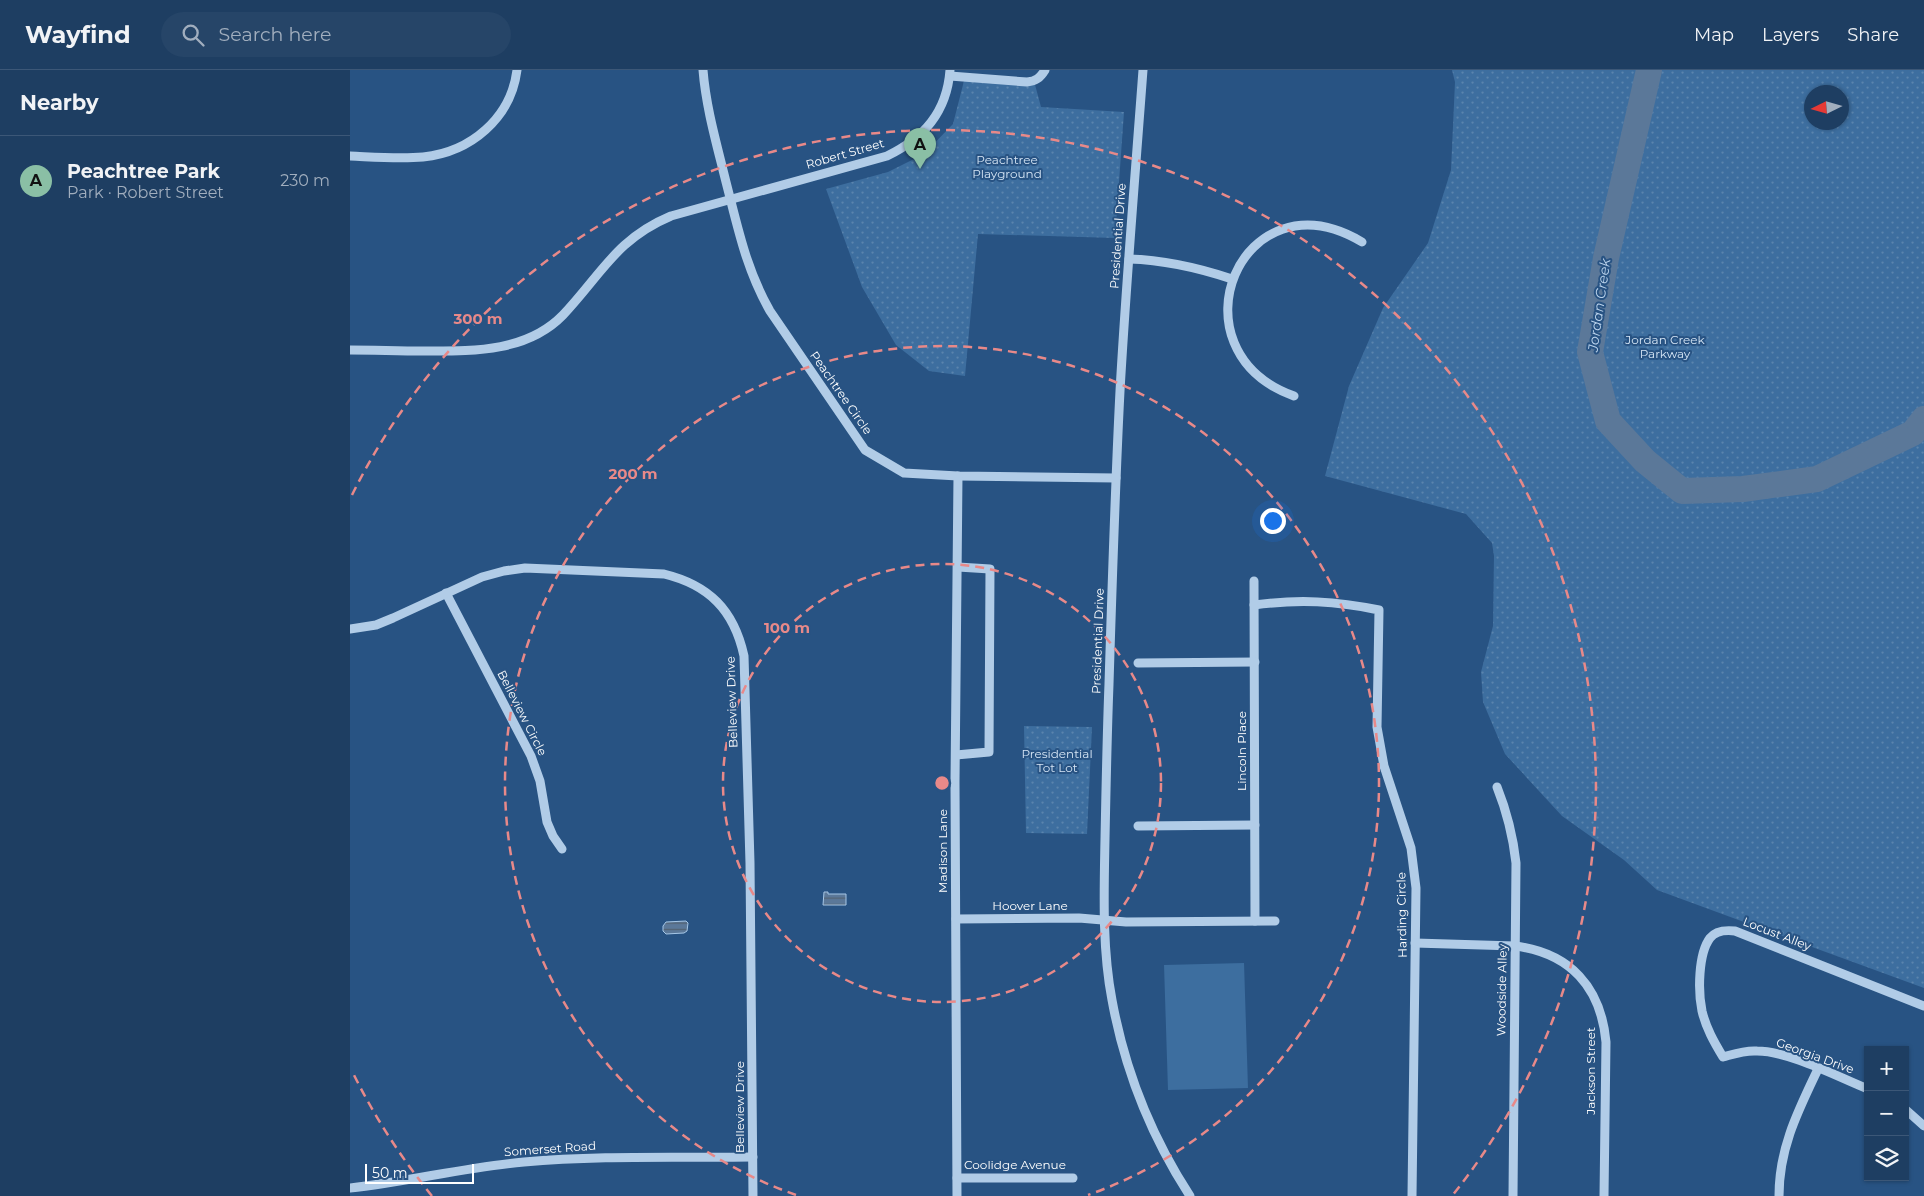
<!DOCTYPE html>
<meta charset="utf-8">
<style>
:root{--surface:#1e3e62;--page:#264568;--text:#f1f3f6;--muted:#a1aebe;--line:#3c5777;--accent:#8abfa5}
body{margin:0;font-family:Montserrat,sans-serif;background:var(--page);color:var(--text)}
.controls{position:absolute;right:15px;bottom:15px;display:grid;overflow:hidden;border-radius:0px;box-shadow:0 1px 4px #0004}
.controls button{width:45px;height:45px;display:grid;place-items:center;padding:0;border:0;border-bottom:1px solid var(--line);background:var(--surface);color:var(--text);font:25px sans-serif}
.compass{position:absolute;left:1454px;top:15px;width:45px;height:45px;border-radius:50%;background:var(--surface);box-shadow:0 1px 4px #0004;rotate:265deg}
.scale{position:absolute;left:15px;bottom:12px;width:109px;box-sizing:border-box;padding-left:5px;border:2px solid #fff;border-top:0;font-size:14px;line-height:18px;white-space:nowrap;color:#fff;-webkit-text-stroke:4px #285383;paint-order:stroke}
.you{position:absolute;left:922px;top:450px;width:18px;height:18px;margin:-12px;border:4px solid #fff;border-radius:50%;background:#1a73e8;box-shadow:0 0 0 8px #1a73e833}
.badge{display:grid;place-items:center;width:32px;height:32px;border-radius:50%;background:var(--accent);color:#111;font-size:16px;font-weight:700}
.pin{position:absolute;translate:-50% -41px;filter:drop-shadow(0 1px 2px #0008)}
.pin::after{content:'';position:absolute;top:26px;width:18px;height:15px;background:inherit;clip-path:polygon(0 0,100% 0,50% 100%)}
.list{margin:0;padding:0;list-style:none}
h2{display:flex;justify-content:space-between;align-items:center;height:65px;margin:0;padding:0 20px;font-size:21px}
h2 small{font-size:16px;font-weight:400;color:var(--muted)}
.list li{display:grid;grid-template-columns:32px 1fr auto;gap:15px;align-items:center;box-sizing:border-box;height:90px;padding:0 20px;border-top:1px solid var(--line)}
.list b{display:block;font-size:19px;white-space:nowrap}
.list p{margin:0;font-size:16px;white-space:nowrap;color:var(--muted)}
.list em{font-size:16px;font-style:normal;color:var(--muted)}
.icon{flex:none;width:28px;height:28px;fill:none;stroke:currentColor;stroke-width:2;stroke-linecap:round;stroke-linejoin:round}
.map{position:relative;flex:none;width:1574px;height:1126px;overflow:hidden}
header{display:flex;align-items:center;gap:30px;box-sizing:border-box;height:70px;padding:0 25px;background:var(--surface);border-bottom:1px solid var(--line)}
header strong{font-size:24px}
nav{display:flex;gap:28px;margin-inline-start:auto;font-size:18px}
.search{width:350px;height:45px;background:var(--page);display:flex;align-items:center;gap:12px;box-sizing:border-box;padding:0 18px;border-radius:28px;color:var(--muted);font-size:19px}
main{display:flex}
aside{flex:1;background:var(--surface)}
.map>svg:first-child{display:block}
.grass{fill:url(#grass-dots);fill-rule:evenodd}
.pitch{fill:#3d6e9f}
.water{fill:url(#water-rules);stroke:#a6c7e7}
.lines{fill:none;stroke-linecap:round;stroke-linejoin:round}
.river{stroke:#5b7899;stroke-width:26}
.minor{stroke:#b1cce7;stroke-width:9}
.ring{fill:none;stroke:#e88989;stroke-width:2.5;stroke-dasharray:9 6}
.labels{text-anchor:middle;stroke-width:4;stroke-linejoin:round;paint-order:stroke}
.street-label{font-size:12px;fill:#fff;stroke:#285383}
.park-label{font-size:12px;fill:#d5e5f5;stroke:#285383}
.water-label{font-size:14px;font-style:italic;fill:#bdd5ee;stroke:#285383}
.centre{fill:#e88989;stroke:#285383;stroke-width:2.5}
.ring-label{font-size:15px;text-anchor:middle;font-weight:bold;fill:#e88989;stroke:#285383;stroke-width:4;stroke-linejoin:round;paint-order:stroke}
</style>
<header>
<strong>Wayfind</strong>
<div class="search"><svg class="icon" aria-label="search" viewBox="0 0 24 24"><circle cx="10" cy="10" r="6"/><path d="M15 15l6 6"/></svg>Search here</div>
<nav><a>Map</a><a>Layers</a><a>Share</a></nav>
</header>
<main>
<aside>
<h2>Nearby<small></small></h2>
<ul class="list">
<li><span class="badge">A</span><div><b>Peachtree Park</b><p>Park · Robert Street</p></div><em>230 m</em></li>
</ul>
</aside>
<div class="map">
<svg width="1574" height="1126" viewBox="0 0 1574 1126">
<defs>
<pattern id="grass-dots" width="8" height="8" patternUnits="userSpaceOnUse" patternTransform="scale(1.25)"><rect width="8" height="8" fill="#3d6e9f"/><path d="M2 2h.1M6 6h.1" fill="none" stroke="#5a84ad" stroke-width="1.8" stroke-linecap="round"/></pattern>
<pattern id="water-rules" width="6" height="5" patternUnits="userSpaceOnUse" patternTransform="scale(1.25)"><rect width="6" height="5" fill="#5b7899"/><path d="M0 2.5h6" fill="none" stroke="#546272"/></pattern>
</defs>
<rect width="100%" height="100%" fill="#285383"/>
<!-- grass -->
<g class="grass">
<path d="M1102,0H1574V918L1307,820L1274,790L1212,746L1155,684L1133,632L1131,602L1143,556L1144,486L1142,473L1116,444L975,406L999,316L1033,238L1078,173L1101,100L1105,12ZM1492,22V52H1462V22Z"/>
<path d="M615,7L684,11L691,37L774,42L765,168L628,164L615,306L579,301L546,275L512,217L476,119L538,102L574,84L603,54Z"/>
<path d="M674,656L742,657L737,764L676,763Z"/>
</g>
<!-- pitch -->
<path class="pitch" d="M894,893L898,1018L818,1020L814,895Z"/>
<!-- water -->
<g class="water">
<path d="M474,822H478V824H496V835H473Z"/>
<path d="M336,851L338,853L337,861L334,863L316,864L313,861V856L316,852Z"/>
</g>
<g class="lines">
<!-- river -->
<path class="river" d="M1299,0L1256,188L1240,282L1258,351L1295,391L1332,421L1393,419L1467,409L1563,363L1574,349"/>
<!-- minor -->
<g class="minor">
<path d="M353,0C356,38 367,75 376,112C388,158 396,199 420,241L515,380L554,403L608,406L766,408"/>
<path d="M793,0C785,107 776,214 770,321C765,419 762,516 759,614C757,666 756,718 755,769C754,822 752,878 762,930C775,1001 801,1066 840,1126"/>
<path d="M600,6L677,12C686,11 690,8 695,0"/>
<path d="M0,86C24,87 49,89 73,87C121,82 161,48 167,0"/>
<path d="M779,189C815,190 849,198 882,209"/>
<path d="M0,280C24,280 48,281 73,281C121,281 176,283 213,245C251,205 266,169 321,146L537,86C574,68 597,42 600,0"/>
<path d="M944,326C817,280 891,100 1012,172"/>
<path d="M904,511L905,851"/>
<path d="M96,523L181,686L190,711L197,752L203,766L212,779"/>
<path d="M904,535C949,529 986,531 1029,540L1027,657L1034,696L1061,778L1066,818L1062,1126"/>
<path d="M0,559L26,555L43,548L132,507L154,501L175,498L314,504C359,515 384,540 394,586L400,793L403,1126"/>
<path d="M788,593L905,592"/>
<path d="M606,685L639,682L640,499L608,497"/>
<path d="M1147,717C1157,742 1163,766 1166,793L1163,1126"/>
<path d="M788,756L905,755"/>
<path d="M606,849L729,848L776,852L925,851"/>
<path d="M1065,873L1165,876C1220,883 1251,917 1256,972L1254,1126"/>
<path d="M1518,1019C1488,1007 1439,981 1407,981C1395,980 1384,984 1373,987C1364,972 1356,958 1352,941C1348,922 1348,884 1360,868C1366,860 1376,860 1385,861L1574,936"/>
<path d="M1555,1039L1574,1056"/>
<path d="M607,1108H723"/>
<path d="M0,1118C58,1112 115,1097 174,1092C250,1085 326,1088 403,1087"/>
<path d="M607,1126L605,712L608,406"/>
<path d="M1429,1126C1429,1078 1448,1041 1468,999"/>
</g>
</g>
<!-- distance rings -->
<g class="ring">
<circle cx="592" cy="713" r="219"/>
<path d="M446 1125A437 437 0 1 1 738 1125"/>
<path d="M82 1126A656 656 0 0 1 2 1001M2 425A656 656 0 1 1 1102 1126"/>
</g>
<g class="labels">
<!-- street labels -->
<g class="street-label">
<text transform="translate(495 84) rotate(-16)" y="4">Robert Street</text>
<text transform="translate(768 166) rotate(-86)" y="4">Presidential Drive</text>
<text transform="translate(491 323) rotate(55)" y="4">Peachtree Circle</text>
<text transform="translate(748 571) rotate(-88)" y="4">Presidential Drive</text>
<text transform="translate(382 632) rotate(-92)" y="4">Belleview Drive</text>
<text transform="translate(172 643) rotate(63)" y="4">Belleview Circle</text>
<text transform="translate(892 681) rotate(-90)" y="4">Lincoln Place</text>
<text transform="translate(593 781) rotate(-90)" y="4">Madison Lane</text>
<text x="680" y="840">Hoover Lane</text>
<text transform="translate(1052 845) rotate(-91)" y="4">Harding Circle</text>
<text transform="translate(1427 864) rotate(21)" y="4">Locust Alley</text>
<text transform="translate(1152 920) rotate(-89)" y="4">Woodside Alley</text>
<text transform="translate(1465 986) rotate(20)" y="4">Georgia Drive</text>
<text transform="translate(1241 1001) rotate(-90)" y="4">Jackson Street</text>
<text transform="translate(390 1037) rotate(-90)" y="4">Belleview Drive</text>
<text transform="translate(200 1079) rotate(-4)" y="4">Somerset Road</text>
<text x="665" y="1099">Coolidge Avenue</text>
</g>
<!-- park labels -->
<g class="park-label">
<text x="657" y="94">Peachtree<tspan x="657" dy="14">Playground</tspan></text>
<text x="1315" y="274">Jordan Creek<tspan x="1315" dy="14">Parkway</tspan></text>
<text x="707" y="688">Presidential<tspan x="707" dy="14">Tot Lot</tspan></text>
</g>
<!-- water labels -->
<g class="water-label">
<text transform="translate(1249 235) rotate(-82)" y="5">Jordan Creek</text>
</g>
</g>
<circle cx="592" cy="713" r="8" class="centre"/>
<g class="ring-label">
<text x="128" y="254">300 m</text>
<text x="283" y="409">200 m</text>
<text x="437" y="563">100 m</text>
</g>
</svg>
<div class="controls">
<button>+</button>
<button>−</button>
<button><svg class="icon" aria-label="layers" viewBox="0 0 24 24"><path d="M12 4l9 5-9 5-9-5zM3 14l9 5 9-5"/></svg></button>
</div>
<svg class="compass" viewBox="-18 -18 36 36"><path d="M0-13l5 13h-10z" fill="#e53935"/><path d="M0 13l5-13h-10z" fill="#a1aebe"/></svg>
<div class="scale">50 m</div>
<div class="you"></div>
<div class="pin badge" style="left:570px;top:99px">A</div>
</div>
</main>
